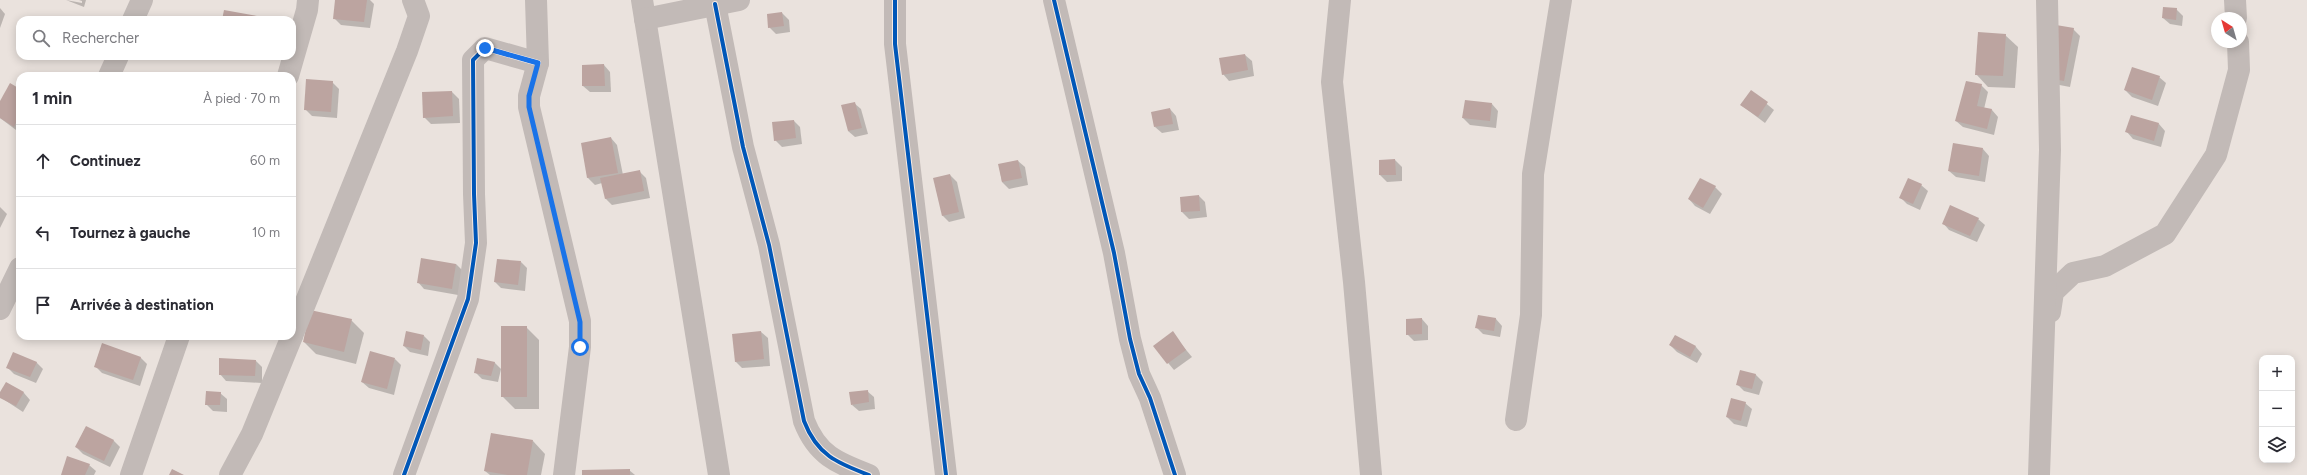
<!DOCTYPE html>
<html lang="fr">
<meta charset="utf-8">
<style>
:root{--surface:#fff;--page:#f7f7f7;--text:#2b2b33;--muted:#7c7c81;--line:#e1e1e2}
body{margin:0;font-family:Figtree,sans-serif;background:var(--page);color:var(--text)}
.controls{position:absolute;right:12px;bottom:12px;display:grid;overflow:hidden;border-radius:8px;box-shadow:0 2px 10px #0003}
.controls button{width:36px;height:36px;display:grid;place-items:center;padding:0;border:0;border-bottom:1px solid var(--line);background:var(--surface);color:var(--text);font:20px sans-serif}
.compass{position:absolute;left:2211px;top:12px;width:36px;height:36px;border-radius:50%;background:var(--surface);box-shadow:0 2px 10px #0003;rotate:323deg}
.stop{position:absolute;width:12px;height:12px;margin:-9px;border:3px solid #1a73e8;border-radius:50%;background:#fff}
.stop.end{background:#1a73e8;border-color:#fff;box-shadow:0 1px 4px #0008}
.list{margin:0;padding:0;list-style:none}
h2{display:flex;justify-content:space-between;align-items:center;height:52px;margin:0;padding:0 16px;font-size:17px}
h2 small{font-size:13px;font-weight:400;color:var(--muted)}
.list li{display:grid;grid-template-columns:26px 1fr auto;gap:12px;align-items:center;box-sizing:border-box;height:72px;padding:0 16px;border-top:1px solid var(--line)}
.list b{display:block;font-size:15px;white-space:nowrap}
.list em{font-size:13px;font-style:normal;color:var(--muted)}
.icon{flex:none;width:22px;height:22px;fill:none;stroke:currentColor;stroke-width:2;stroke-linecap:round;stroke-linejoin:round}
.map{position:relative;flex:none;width:2307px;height:475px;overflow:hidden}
.search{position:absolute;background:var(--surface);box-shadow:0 2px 10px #0003;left:16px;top:16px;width:280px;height:44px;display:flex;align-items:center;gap:10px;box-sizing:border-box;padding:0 14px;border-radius:12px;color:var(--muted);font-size:15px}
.panel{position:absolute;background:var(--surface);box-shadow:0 2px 10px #0003;left:16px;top:72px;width:280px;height:268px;border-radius:12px}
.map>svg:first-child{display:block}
.shadow{fill:#0003}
.building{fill:#bca4a0}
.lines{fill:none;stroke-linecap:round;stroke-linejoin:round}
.street{stroke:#c2bab7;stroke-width:22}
.cycleway-casing{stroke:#f7ebe4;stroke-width:6}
.cycleway{stroke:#0057b8;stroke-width:4}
.route{stroke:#1a73e8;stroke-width:5}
</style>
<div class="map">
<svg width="2307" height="475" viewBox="0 0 2307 475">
<rect width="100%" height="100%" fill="#eae2dd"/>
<!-- shadow -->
<g class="shadow">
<path d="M66,0L82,3V1L79,0H86L84,7Z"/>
<path d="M336,0H370L374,4L370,28L341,25L334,18Z"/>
<path d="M0,8L5,14L0,28Z"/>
<path d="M2176,9L2183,16L2182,26L2170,24L2163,18Z"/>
<path d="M782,13L789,20L790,32L776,34L769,27Z"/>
<path d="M2073,29L2080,36L2070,87L2054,84Z"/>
<path d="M2005,35L2018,47L2015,88L1988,87L1976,74Z"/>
<path d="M1245,55L1252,61L1254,76L1229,81L1223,74Z"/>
<path d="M604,65L610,72L611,92H590L583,86Z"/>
<path d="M2159,77L2166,83L2158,106L2132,97L2125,90Z"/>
<path d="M332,82L339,89L337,118L312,116L305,109Z"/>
<path d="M1981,85L1988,92L1984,109L1992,110L1998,117L1994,135L1963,127L1956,121Z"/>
<path d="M20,90V133L0,118V103Z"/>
<path d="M1751,91L1774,110L1765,123L1741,105Z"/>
<path d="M452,92L459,99L460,123L431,124L424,117Z"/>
<path d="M854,103L861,109L868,134L855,137L848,131Z"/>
<path d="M1492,104L1498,111L1496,128L1470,125L1463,118Z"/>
<path d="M1170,109L1176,116L1179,130L1162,133L1155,127Z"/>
<path d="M794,121L800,127L802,144L782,147L775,140Z"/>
<path d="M2159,124L2165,131L2161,147L2133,139L2127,132Z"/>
<path d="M611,138L617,145L623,175L640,172L646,178L650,198L612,205L606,199L602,183L595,185L588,178L582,144Z"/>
<path d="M1983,149L1989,156L1985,182L1956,177L1949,171Z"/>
<path d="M1395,160L1402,167V181L1387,182L1380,175Z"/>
<path d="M1018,161L1025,167L1028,185L1009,189L1002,182L999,165Z"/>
<path d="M950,175L957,182L965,218L949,222L943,216Z"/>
<path d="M1921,185L1928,191L1920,210L1907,204L1900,197Z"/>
<path d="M1715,187L1722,194L1710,214L1695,206L1689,199Z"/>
<path d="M1199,196L1205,202L1207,217L1189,219L1182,212L1181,198Z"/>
<path d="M0,207L7,214L0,228Z"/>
<path d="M1978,219L1985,225L1977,242L1949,230L1943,223Z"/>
<path d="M521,262L527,268L525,291L501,288L495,282Z"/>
<path d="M456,264L463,271L458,295L424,289L418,282Z"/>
<path d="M1479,316L1496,319L1502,326L1500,337L1483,334L1477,328Z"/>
<path d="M1422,319L1428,326V340L1414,341L1407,334Z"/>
<path d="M351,320L364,333L356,364L316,354L304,342Z"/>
<path d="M526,327L539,340V409H515L502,396Z"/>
<path d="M761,332L768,338L770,366L742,368L736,362L734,335Z"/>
<path d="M1172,333L1192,357L1174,370L1154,346Z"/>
<path d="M424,336L430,342L428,356L410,352L404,346Z"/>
<path d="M1675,336L1696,347L1702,354L1697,363L1677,352L1670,345Z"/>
<path d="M102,345L141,358L147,364L140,386L102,373L95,366Z"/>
<path d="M395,359L401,365L394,395L369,388L362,382Z"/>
<path d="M256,361L262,367V383L226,381L220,374Z"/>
<path d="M36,362L43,369L36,383L14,374L8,368Z"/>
<path d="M494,362L501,369L498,382L482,379L475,372Z"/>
<path d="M1741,371L1756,375L1763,382L1759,395L1744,391L1737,384Z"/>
<path d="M6,384L24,393L30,400L23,412L0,397Z"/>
<path d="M867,391L874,397L875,409L859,411L852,405Z"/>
<path d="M220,393L227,399V412L213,411L206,404Z"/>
<path d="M1745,403L1752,409L1747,427L1734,424L1727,417Z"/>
<path d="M86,427L114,441L120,447L110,467L83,454L76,447Z"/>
<path d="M533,441L545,454L541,475H490L485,471Z"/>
<path d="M89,465L96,471L94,475H62Z"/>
<path d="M629,470L635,475H583Z"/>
</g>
<!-- building -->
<g class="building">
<path d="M335,0H367L364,22L333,19Z"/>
<path d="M2163,7L2177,8L2176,20L2162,18Z"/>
<path d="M224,10L257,16V20H222Z"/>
<path d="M782,12L784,26L768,28L767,14Z"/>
<path d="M2056,25L2074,28L2064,81L2046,78Z"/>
<path d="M1978,32L2006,34L2003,76L1975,75Z"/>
<path d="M1245,54L1248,70L1222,75L1219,58Z"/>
<path d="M604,64L605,86H582V65Z"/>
<path d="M2132,67L2160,76L2152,100L2124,90Z"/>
<path d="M306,79L333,81L331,112L304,110Z"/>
<path d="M1966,81L1982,84L1977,106L1992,109L1987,129L1955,121Z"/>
<path d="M10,83L20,89V114L14,127L0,118V101Z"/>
<path d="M1751,90L1768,102L1758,117L1740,105Z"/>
<path d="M452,91L453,116L423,118L422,92Z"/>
<path d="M1465,100L1492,103L1490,121L1462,118Z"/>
<path d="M855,102L862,128L848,131L841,105Z"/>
<path d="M1170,108L1173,124L1154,127L1151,112Z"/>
<path d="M2131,115L2159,123L2154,141L2125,132Z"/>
<path d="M794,120L796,138L774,141L772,122Z"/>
<path d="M611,137L618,173L587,178L581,143Z"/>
<path d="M1953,143L1983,148L1979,176L1948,171Z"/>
<path d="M1395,159L1396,175H1379V160Z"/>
<path d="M1018,160L1022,178L1002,182L998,164Z"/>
<path d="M640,170L644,191L605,199L600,178Z"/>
<path d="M950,174L959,212L942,216L933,178Z"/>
<path d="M1700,178L1716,186L1703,208L1688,199Z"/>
<path d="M1908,178L1922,184L1913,204L1899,198Z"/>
<path d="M1199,195L1200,211L1181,212L1180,197Z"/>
<path d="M1950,205L1979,218L1970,236L1942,224Z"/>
<path d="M421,258L456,264L452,289L417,283Z"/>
<path d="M497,259L521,261L518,285L494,282Z"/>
<path d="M310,310L352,319L344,352L303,342Z"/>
<path d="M1478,315L1496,318L1494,331L1475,328Z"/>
<path d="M1422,318V334L1406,335V319Z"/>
<rect x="501" y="326" width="26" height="71"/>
<path d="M406,331L424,335L421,350L403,346Z"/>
<path d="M761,331L764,359L735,362L732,334Z"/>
<path d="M1173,331L1186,350L1167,364L1153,346Z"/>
<path d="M1675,335L1696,346L1690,357L1669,345Z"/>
<path d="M102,343L141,357L133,380L94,367Z"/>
<path d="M370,351L395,358L387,389L361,382Z"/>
<path d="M13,352L37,362L30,377L6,368Z"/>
<path d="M219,358L256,360L255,376L219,375Z"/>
<path d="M477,358L495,362L491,376L474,373Z"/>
<path d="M1740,370L1756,374L1752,389L1736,385Z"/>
<path d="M6,382L24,392L16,406L0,398V392Z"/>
<path d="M868,390L869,402L851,405L849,392Z"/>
<path d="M206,391L221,392L220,405H205Z"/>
<path d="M1731,398L1746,402L1741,421L1726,417Z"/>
<path d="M86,426L114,440L104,461L75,447Z"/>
<path d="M491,433L533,440L527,475H508L484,471Z"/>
<path d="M67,456L90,464L85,475H61Z"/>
<path d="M172,469L184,475H169Z"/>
<path d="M630,469V475H582V470Z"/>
</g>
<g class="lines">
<!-- street -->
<g class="street">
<path d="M536,0L538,63L529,96V107L580,321V347L564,475"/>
<path d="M642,0L719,475"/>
<path d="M895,0V44L946,475"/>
<path d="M1054,0L1114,253L1130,339L1139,374L1150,398L1175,475"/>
<path d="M1340,0L1332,82L1354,282L1371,475"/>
<path d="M2235,0L2236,18"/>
<path d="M715,4L743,147L769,245L804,421C817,455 837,463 869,475"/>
<path d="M645,19L739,0"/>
<path d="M133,20L142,0"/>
<path d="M109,76L118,56"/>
<path d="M288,76L307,10L308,0"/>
<path d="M0,309L20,268"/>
<path d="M2050,312L2053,292L2073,273L2105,266L2165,234L2216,155L2239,70L2238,42"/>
<path d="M292,336L407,51L419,16L413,0"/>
<path d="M1516,420L1531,315L1533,174L1561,0"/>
<path d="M131,475L179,336"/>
<path d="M230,475L252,434L292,336"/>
<path d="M404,475L468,299L476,243L474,194L473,60L485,48L538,63"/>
<path d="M2039,475L2050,150L2047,0"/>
</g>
<!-- cycleway casing -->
<g class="cycleway-casing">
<g id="cycleway">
<path d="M895,0V44L946,475"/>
<path d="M1054,0L1114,253L1130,339L1139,374L1150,398L1175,475"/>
<path d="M715,4L743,147L769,245L804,421C817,455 837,463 869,475"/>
<path d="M404,475L468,299L476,243L474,194L473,60L485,48L538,63"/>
</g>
</g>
<!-- cycleway -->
<use href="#cycleway" class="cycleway"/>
</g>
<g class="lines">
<!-- route -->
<path class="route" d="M485,48L538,63L529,96V107L580,322V347"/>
</g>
</svg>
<div class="controls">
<button>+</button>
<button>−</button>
<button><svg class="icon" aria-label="layers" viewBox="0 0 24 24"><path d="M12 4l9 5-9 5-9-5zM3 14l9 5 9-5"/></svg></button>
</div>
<svg class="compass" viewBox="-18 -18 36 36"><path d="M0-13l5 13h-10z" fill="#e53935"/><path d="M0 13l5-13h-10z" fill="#7c7c81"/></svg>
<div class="stop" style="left:580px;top:347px"></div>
<div class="stop end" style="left:485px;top:48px"></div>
<div class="search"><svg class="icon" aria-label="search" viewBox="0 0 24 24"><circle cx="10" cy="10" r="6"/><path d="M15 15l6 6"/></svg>Rechercher</div>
<section class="panel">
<h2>1 min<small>À pied · 70 m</small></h2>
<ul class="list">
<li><svg class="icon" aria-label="ahead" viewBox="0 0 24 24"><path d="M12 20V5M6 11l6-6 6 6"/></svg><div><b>Continuez</b></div><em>60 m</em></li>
<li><svg class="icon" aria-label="left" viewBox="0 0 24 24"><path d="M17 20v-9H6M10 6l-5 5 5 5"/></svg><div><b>Tournez à gauche</b></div><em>10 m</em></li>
<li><svg class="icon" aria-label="arrive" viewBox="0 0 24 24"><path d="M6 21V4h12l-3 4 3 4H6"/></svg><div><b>Arrivée à destination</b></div></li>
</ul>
</section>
</div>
